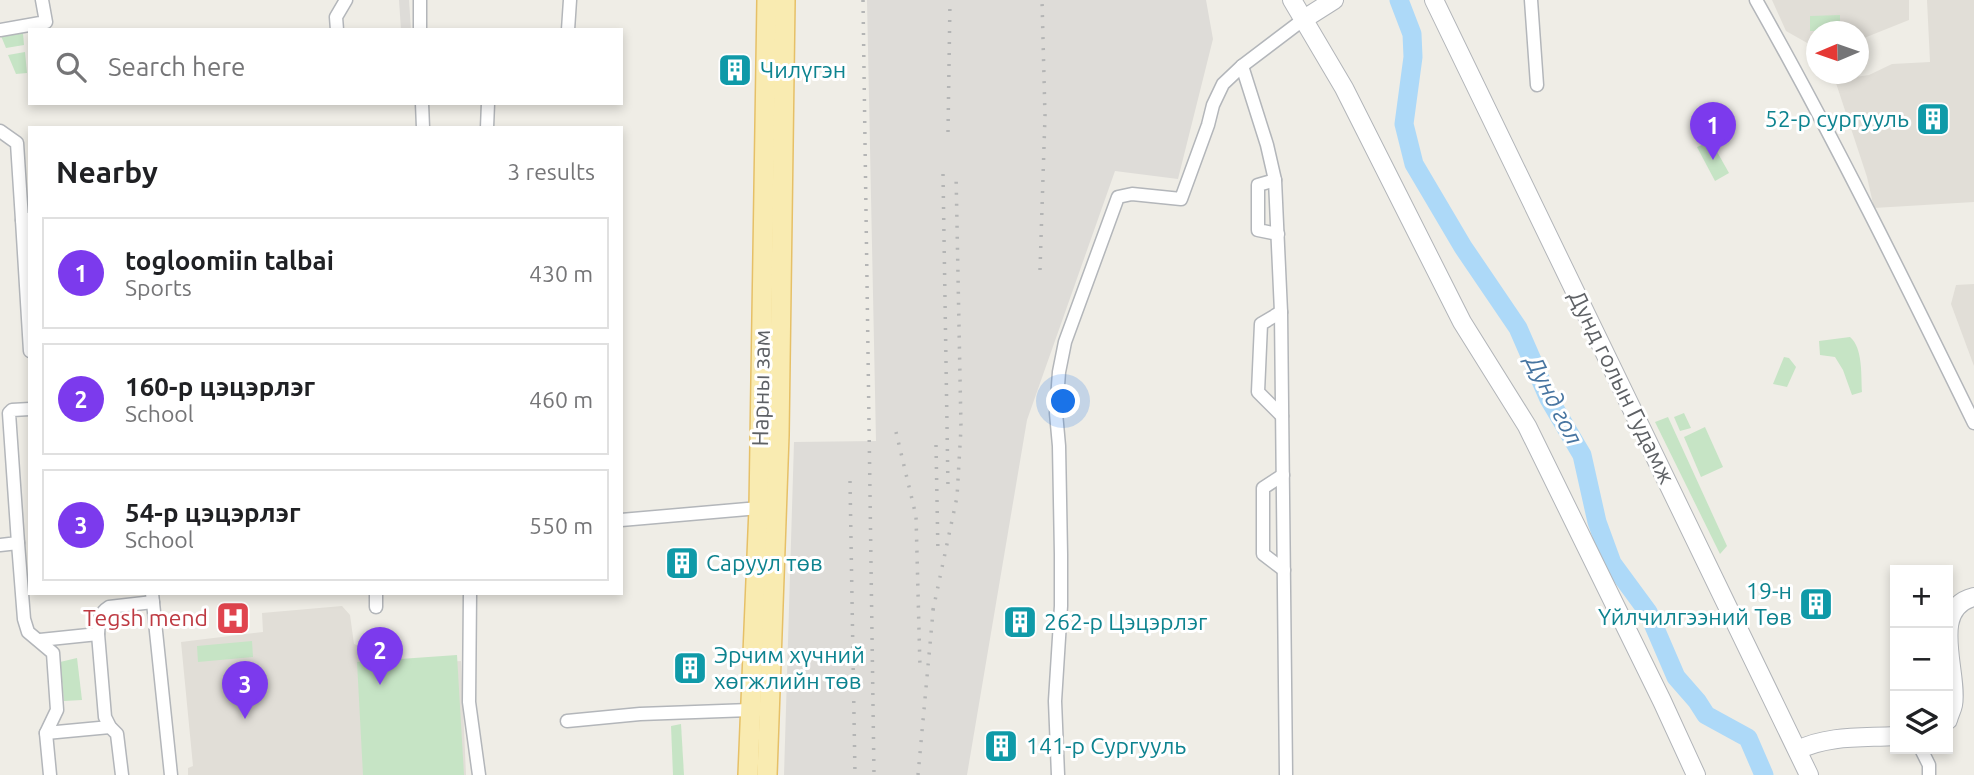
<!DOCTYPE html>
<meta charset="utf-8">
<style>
:root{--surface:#fff;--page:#f6f6f6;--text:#202124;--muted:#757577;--line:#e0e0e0;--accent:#7c3aed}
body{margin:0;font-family:Ubuntu,sans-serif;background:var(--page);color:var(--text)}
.controls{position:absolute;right:21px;bottom:21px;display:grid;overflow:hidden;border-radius:0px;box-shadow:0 4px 10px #0003}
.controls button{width:63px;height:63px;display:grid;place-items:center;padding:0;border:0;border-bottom:2px solid var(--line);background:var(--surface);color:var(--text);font:35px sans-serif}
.compass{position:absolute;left:1806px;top:21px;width:63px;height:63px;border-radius:50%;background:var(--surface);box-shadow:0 4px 10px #0003;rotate:268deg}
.you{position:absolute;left:1064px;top:402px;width:24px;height:24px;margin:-18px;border:5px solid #fff;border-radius:50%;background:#1a73e8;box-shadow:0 0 0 10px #1a73e833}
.badge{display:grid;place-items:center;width:46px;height:46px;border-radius:50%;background:var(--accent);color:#fff;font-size:23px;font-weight:700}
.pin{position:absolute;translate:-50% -58px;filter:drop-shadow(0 2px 4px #0008)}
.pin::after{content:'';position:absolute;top:37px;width:24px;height:21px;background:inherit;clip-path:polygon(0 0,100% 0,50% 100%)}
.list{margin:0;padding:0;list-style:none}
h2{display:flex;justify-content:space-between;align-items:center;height:91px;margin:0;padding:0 28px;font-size:30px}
h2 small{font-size:23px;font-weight:400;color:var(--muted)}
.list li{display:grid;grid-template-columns:46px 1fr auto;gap:21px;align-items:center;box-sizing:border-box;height:112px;margin:0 14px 14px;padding:0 14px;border:2px solid var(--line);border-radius:0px}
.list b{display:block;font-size:26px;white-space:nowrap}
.list p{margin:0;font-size:23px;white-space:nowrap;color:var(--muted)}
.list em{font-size:23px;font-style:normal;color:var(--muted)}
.icon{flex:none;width:38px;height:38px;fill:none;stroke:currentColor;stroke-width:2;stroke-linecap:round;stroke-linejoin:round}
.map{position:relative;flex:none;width:1974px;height:775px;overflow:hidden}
.search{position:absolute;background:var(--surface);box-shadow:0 4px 10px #0003;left:28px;top:28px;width:595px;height:77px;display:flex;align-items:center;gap:18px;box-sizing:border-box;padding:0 24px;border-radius:0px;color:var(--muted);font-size:26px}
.panel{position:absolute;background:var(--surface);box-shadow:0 4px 10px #0003;left:28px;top:126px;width:595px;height:469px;border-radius:0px}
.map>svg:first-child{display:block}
.industrial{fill:#dedcd8}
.education{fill:#e1ded7}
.green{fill:#c6e4c5}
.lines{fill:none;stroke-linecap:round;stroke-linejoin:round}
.river{stroke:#add9f8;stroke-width:19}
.street-casing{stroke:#b3b6ba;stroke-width:15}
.secondary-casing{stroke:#b2b5b9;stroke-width:20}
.primary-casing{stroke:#e6c067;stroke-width:22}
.street{stroke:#fff;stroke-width:12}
.secondary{stroke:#fff;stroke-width:18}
.primary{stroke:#f9ebb1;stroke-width:19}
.rail{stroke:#b4b5b5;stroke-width:3.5;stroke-dasharray:2 9;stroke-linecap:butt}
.labels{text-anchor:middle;stroke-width:6;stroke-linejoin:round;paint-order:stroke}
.culture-label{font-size:23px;fill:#0d838f;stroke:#fff;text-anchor:start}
.street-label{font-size:23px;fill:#5e6165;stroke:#fff}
.health-label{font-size:23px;fill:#be3a42;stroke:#fff;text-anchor:end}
.water-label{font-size:24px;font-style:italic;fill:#4775a1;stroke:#fff}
</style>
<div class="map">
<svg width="1974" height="775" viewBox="0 0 1974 775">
<rect width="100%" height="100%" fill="#efede6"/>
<!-- industrial -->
<g class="industrial">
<path d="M399,0H409L411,30H401Z"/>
<path d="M867,0H1206L1213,39L1178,179L1115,171L1027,420L967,775H784L794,442L876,441Z"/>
</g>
<!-- education -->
<g class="education">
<path d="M1772,0H1909V20L1859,40L1858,32H1816V48L1786,31Z"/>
<path d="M1927,0H1974V202L1874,208L1867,177L1835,80L1869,75L1892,64L1930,62Z"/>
<path d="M1974,284V366L1951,304L1956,285Z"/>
<path d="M342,606L350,615L354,644L402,665L461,661L466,775H188V768L193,766L181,642L263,632L262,613Z"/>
</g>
<!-- green -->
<g class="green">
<path d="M1840,15V31H1810V16Z"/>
<path d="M23,33L24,45L6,48L1,36Z"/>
<path d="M25,52L27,73L16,74L8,55Z"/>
<path d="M1711,141L1729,173L1715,181L1697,147Z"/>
<path d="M1850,337C1863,348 1861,375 1862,392L1852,395L1843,370L1835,357L1820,355L1819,341Z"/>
<path d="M1784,357L1789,358L1796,367L1787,387L1773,384Z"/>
<path d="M1684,413L1691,428L1680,431L1674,417Z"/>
<path d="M1668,417L1727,546L1720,554L1655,422Z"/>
<path d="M1705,427L1723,467L1701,477L1684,437Z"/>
<path d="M252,641L253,657L198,662L197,646Z"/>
<path d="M457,655L464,775H363L357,662Z"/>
<path d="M77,658L82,700L64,701L60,662Z"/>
<path d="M681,724L684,775H673L671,726Z"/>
</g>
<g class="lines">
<!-- river -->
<path class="river" d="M1399,0L1412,34L1413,57L1404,124L1414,164L1463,247L1518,328L1549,399L1582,455L1597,522L1612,563L1648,612L1676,677L1697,701L1706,715L1748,738L1764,775"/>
<!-- street casing -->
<g class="street-casing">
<g id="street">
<path d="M1531,0L1537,85"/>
<path d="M1756,0C1834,138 1904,280 1974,423"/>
<path d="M0,30L46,22L42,0"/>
<path d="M337,30L336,17L346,0"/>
<path d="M420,30V0"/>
<path d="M568,30L570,0"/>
<path d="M1242,66L1267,145L1275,180L1281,312L1286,775"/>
<path d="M422,103L423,128"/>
<path d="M487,128L488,103"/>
<path d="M0,131L17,143L22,220L29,219"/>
<path d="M1275,180L1258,185V230L1278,234"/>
<path d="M22,220L30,351"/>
<path d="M1281,312L1261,324L1258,392L1282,416"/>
<path d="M1283,475L1263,488V554L1284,570"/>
<path d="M621,520L759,508"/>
<path d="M18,543L24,619L28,632L53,653L57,710L46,733L50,775"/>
<path d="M0,545L18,543L9,413L12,410L30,409"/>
<path d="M152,593L171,775"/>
<path d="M376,593V607"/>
<path d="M470,593L469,702L479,775"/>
<path d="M98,634L105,717L110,727L117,734L122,775"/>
<path d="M40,640L98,634C99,622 98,614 109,607L153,602"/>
<path d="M567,721L640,714L750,710"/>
<path d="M46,733L110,727"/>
<path d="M1921,749L1929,765V775"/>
<path d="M1058,775L1055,701L1061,606V554L1059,446L1056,413L1059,372L1065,342L1118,197L1132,194L1181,199L1208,125L1213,105L1223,84L1242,66L1304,19"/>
</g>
</g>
<!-- secondary casing -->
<g class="secondary-casing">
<g id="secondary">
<path d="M1292,0L1344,88L1462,322L1527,426L1662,701L1696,775"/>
<path d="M1434,0L1809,775"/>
<path d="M1304,19L1334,0"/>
<path d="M1948,720C1949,715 1952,710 1953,705C1959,674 1928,608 1974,597"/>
<path d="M1798,750C1828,735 1863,738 1895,736"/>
</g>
</g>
<!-- primary casing -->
<g class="primary-casing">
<g id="primary">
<path d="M748,775L759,508L767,0"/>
<path d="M767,775L779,435L785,0"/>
</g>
</g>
<!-- street -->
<use href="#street" class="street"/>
<!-- secondary -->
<use href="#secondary" class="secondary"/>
<!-- primary -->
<use href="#primary" class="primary"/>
<!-- rail -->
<g class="rail">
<path d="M863,0L874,775"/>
<path d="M948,132L950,0"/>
<path d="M943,174L948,488"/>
<path d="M1040,270L1045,116L1042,0"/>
<path d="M896,432L916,516L920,668"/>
<path d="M936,445L938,555"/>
<path d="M850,481L855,775"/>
<path d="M933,610L957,497L961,428L956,173"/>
<path d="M918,775L934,601"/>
</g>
</g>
<!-- icons -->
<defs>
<g id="building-square" transform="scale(1.75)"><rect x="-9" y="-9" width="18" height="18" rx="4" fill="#0f9aa8" stroke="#fff"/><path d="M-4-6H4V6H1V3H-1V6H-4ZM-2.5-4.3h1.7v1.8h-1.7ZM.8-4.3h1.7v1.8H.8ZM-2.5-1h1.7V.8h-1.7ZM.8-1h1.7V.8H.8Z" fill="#fff"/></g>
<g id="hospital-square" transform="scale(1.75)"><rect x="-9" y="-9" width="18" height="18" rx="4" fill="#e0444e" stroke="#fff"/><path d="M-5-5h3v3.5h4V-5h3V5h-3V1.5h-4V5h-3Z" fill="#fff"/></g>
</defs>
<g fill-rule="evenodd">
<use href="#building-square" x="735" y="70"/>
<use href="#building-square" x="1933" y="119"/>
<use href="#building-square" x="682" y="563"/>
<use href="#building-square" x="1816" y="604"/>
<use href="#hospital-square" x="233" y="618"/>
<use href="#building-square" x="1020" y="622"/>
<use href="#building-square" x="690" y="668"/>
<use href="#building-square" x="1001" y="746"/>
</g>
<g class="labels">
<!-- culture labels -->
<g class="culture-label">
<text x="760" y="78">Чилүгэн</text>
<text x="1909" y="127" text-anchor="end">52-р сургууль</text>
<text x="706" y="571">Саруул төв</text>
<text x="1792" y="599" text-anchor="end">19-н<tspan x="1792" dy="26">Үйлчилгээний Төв</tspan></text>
<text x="1044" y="630">262-р Цэцэрлэг</text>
<text x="714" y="663">Эрчим хүчний<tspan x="714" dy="26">хөгжлийн төв</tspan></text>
<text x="1026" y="754">141-р Сургууль</text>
</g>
<!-- street labels -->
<g class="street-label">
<text transform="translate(1622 387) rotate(64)" y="8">Дунд голын Гудамж</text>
<text transform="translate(761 388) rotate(-89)" y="8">Нарны зам</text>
</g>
<!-- health labels -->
<g class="health-label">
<text x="208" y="626">Tegsh mend</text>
</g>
<!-- water labels -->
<g class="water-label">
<text transform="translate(1554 400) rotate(63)" y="8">Дунд гол</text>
</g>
</g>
</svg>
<div class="controls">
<button>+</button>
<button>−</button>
<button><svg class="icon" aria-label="layers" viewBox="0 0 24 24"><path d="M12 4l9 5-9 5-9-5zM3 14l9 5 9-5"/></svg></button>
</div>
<svg class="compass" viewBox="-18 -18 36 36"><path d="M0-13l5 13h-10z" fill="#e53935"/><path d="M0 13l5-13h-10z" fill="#757577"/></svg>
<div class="you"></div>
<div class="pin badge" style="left:1713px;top:160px">1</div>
<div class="pin badge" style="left:380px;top:685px">2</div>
<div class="pin badge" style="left:245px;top:719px">3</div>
<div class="search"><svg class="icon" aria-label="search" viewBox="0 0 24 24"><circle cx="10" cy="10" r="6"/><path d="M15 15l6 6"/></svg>Search here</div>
<section class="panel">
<h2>Nearby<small>3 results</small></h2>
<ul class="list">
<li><span class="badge">1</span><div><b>togloomiin talbai</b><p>Sports</p></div><em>430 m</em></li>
<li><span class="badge">2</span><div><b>160-р цэцэрлэг</b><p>School</p></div><em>460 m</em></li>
<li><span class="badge">3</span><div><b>54-р цэцэрлэг</b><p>School</p></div><em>550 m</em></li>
</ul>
</section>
</div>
